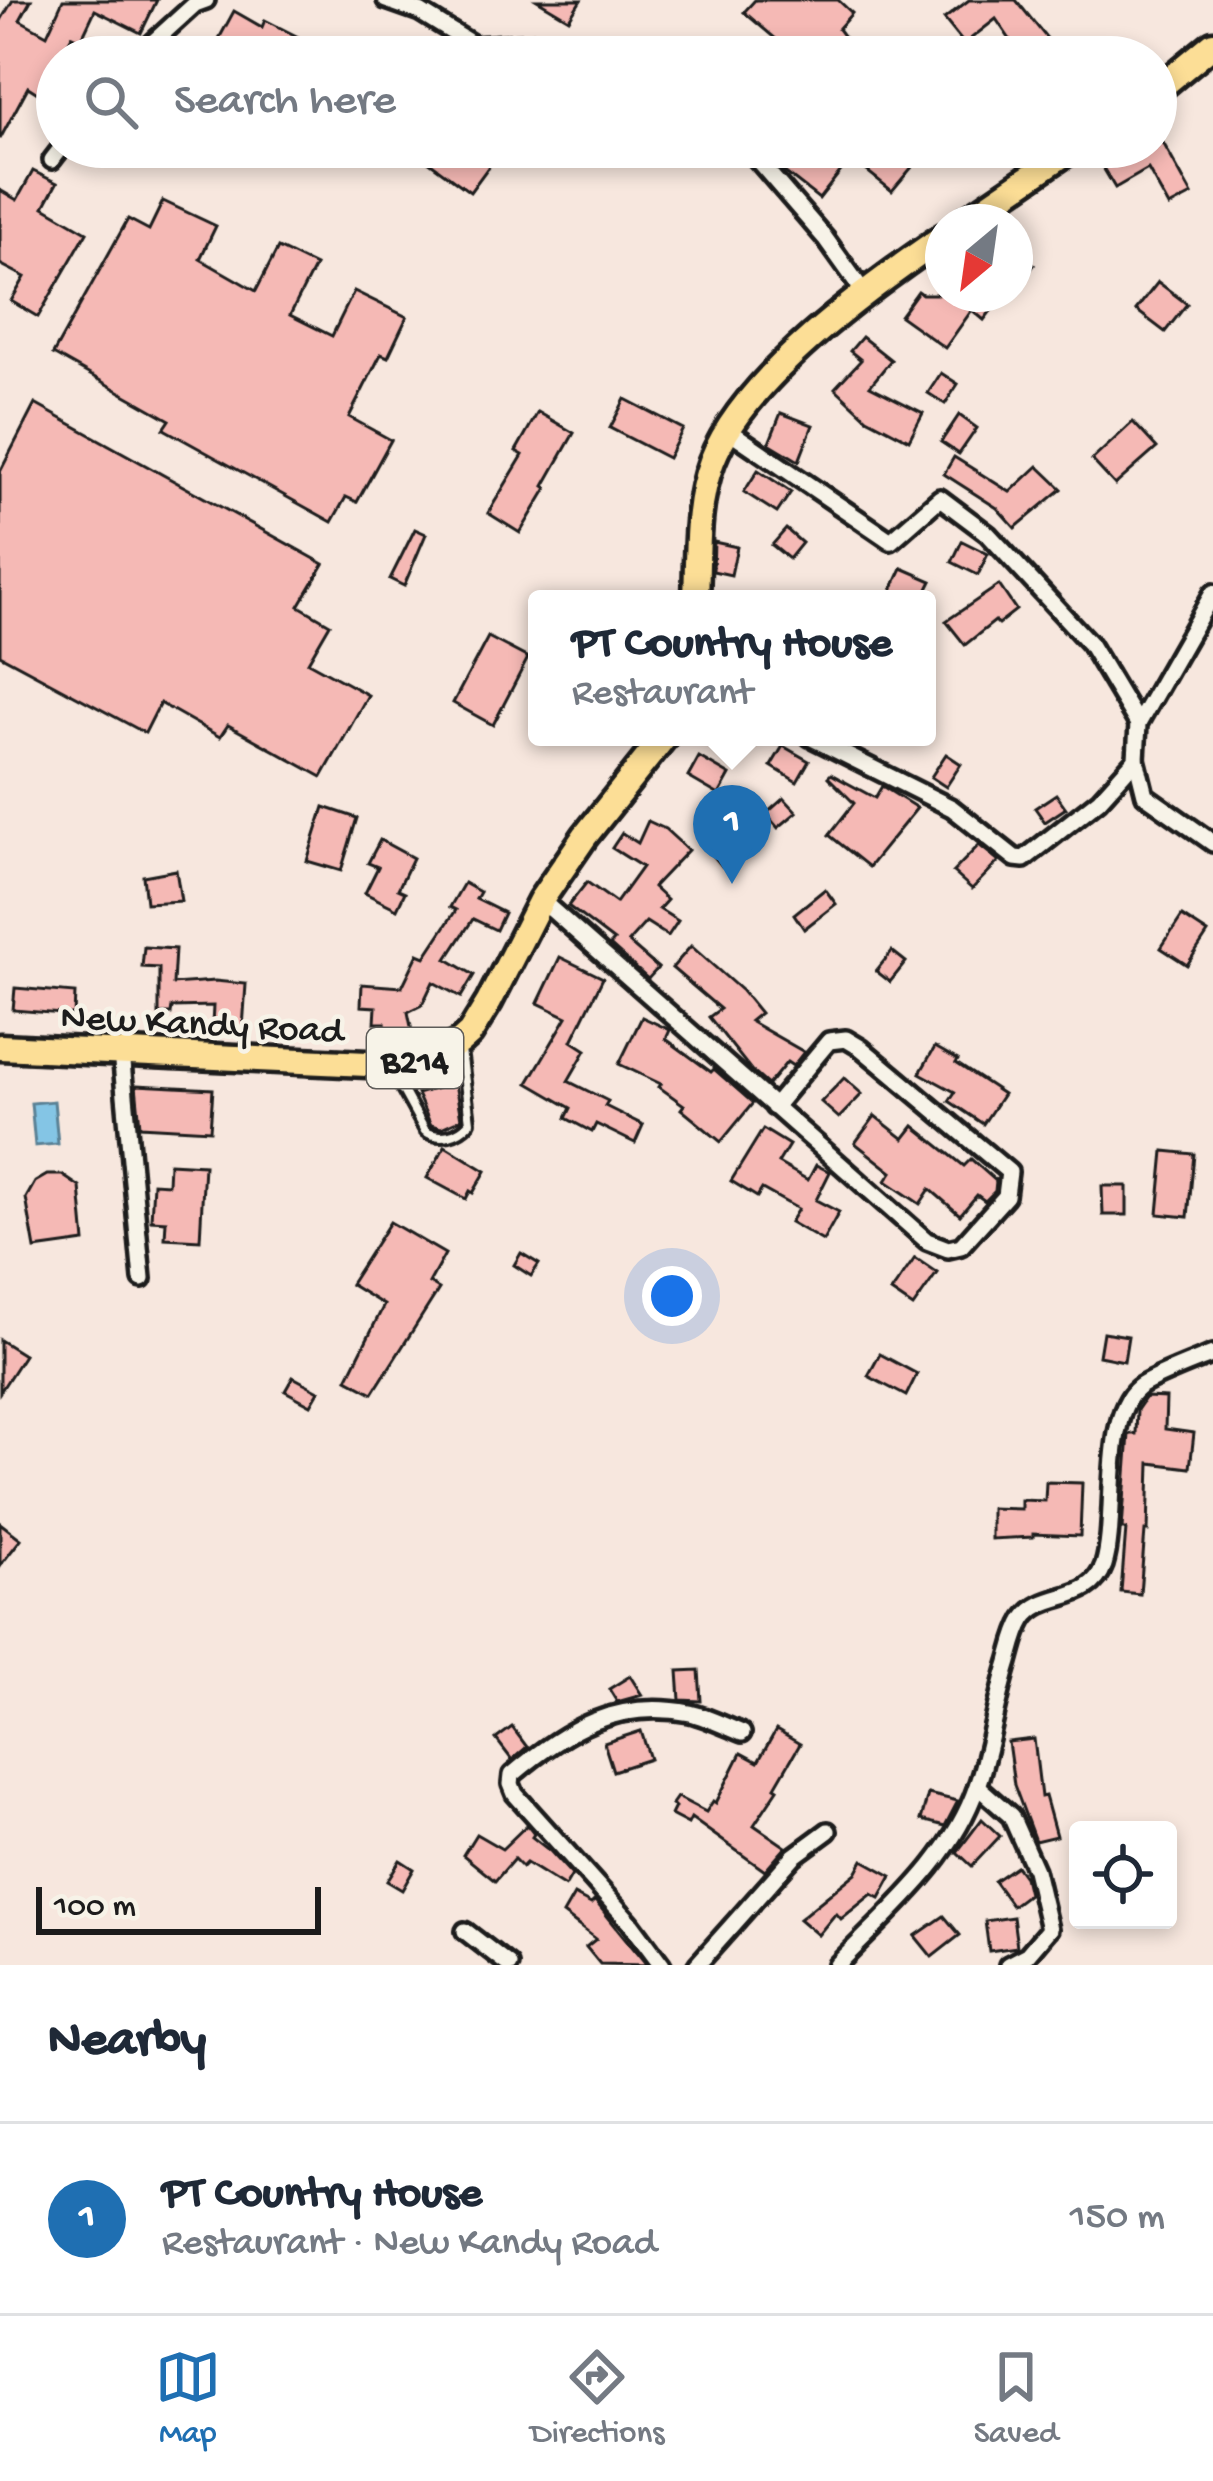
<!DOCTYPE html>
<meta charset="utf-8">
<style>
:root{--surface:#fff;--page:#f2f2f3;--text:#1f2937;--muted:#747a83;--line:#e0e1e3;--accent:#1f6fb2}
body{margin:0;font-family:"Gochi Hand",sans-serif;background:var(--page);color:var(--text)}
.controls{position:absolute;right:36px;bottom:36px;display:grid;overflow:hidden;border-radius:12px;box-shadow:0 6px 18px #0003}
.controls button{width:108px;height:108px;display:grid;place-items:center;padding:0;border:0;border-bottom:3px solid var(--line);background:var(--surface);color:var(--text);font:60px sans-serif}
.compass{position:absolute;left:925px;top:204px;width:108px;height:108px;border-radius:50%;background:var(--surface);box-shadow:0 6px 18px #0003;rotate:209deg}
.scale{position:absolute;left:36px;bottom:30px;width:285px;box-sizing:border-box;padding-left:12px;border:6px solid #1c1c1c;border-top:0;font-size:33px;line-height:42px;white-space:nowrap;color:#1c1c1c;-webkit-text-stroke:9px #f7f3e8;paint-order:stroke}
.you{position:absolute;left:672px;top:1296px;width:42px;height:42px;margin:-30px;border:9px solid #fff;border-radius:50%;background:#1a73e8;box-shadow:0 0 0 18px #1a73e833}
.badge{display:grid;place-items:center;width:78px;height:78px;border-radius:50%;background:var(--accent);color:#fff;font-size:39px;font-weight:700}
.pin{position:absolute;translate:-50% -99px;filter:drop-shadow(0 3px 6px #0008)}
.pin::after{content:'';position:absolute;top:63px;width:42px;height:36px;background:inherit;clip-path:polygon(0 0,100% 0,50% 100%)}
.popup{position:absolute;left:528px;top:590px;width:408px;height:156px;box-sizing:border-box;display:grid;place-content:center;border-radius:12px;background:var(--surface);filter:drop-shadow(0 3px 9px #0005);font-size:39px;white-space:nowrap;color:var(--muted)}
.popup b{font-size:45px;color:var(--text)}
.popup::after{content:'';position:absolute;left:50%;top:100%;margin-left:-24px;border:24px solid transparent;border-top-color:var(--surface)}
.list{margin:0;padding:0;list-style:none}
h2{display:flex;justify-content:space-between;align-items:center;height:156px;margin:0;padding:0 48px;font-size:51px}
h2 small{font-size:39px;font-weight:400;color:var(--muted)}
.list li{display:grid;grid-template-columns:78px 1fr auto;gap:36px;align-items:center;box-sizing:border-box;height:192px;padding:0 48px;border-top:3px solid var(--line)}
.list b{display:block;font-size:45px;white-space:nowrap}
.list p{margin:0;font-size:39px;white-space:nowrap;color:var(--muted)}
.list em{font-size:39px;font-style:normal;color:var(--muted)}
.icon{flex:none;width:66px;height:66px;fill:none;stroke:currentColor;stroke-width:2;stroke-linecap:round;stroke-linejoin:round}
.map{position:relative;flex:none;width:1213px;height:1965px;overflow:hidden}
.search{position:absolute;background:var(--surface);box-shadow:0 6px 18px #0003;left:36px;right:36px;top:36px;height:132px;display:flex;align-items:center;gap:30px;box-sizing:border-box;padding:0 42px;border-radius:66px;color:var(--muted);font-size:45px}
.sheet{height:348px;background:var(--surface)}
nav{display:flex;justify-content:space-around;align-items:center;box-sizing:border-box;height:168px;border-top:3px solid var(--line);background:var(--surface);font-size:33px;color:var(--muted)}
nav a{display:grid;justify-items:center;gap:6px}
nav .on{color:var(--accent)}
.map>svg:first-child{display:block}
.water{fill:#84c5e5;stroke:#5a8195;stroke-width:3}
.building{fill:#f5b9b5;stroke:#1c1c1c;stroke-width:3}
.lines{fill:none;stroke-linecap:round;stroke-linejoin:round}
.lane-casing{stroke:#1c1c1c;stroke-width:16}
.street-casing{stroke:#1c1c1c;stroke-width:24}
.primary-casing{stroke:#1c1c1c;stroke-width:33}
.lane{stroke:#f7f3e8;stroke-width:8}
.street{stroke:#f7f3e8;stroke-width:15}
.primary{stroke:#fcde96;stroke-width:24}
.labels{text-anchor:middle;stroke-width:9;stroke-linejoin:round;paint-order:stroke}
.shield{fill:#f7f3e8;stroke:#5e5c59;stroke-width:3}
.shield-label{font-size:36px;font-weight:bold;fill:#1c1c1c}
.street-label{font-size:39px;fill:#1c1c1c;stroke:#f7f3e8}
</style>
<div class="map">
<svg width="1213" height="1965" viewBox="0 0 1213 1965">
<rect width="100%" height="100%" fill="#f7e7de"/>
<filter id="ink" filterUnits="userSpaceOnUse"><feTurbulence type="fractalNoise" baseFrequency=".00833" numOctaves="2"/><feDisplacementMap in="SourceGraphic" scale="24" xChannelSelector="R" yChannelSelector="G"/><feConvolveMatrix kernelMatrix="1 2 1 2 8 2 1 2 1" color-interpolation-filters="sRGB"/></filter>
<g filter="url(#ink)">
<!-- water -->
<path class="water" d="M54,1101L58,1144L35,1146L31,1103Z"/>
<!-- building -->
<g class="building">
<path d="M13,0H31L20,20L47,35L63,0H157L141,33L95,10L81,40L72,36L60,57H57V63L39,94L28,87L0,139V22Z"/>
<path d="M537,0H581L569,19Z"/>
<path d="M755,0H838L852,13L838,29L859,57H797L744,12Z"/>
<path d="M969,0H1016L1062,57H1022L996,19L964,44L944,19Z"/>
<path d="M234,11L262,27L265,20L308,42L301,57H235L215,46Z"/>
<path d="M1161,139L1192,195L1169,207L1148,169L1115,188L1102,166L1126,152L1128,156L1145,147H1156V141Z"/>
<path d="M409,147H503L470,192Z"/>
<path d="M778,147H914L923,154L892,191L851,158L819,199L783,171L771,157Z"/>
<path d="M33,171L57,183L44,207L87,232L38,317L11,301L25,277L0,264V190L17,200Z"/>
<path d="M163,201L216,226L200,259L256,291L278,248L315,266L290,315L332,336L354,291L407,317L388,357L381,354L349,417L391,440L357,502L346,497L332,522L164,429L170,420L53,354L128,219L149,230Z"/>
<path d="M1015,251L1034,265L1015,290Z"/>
<path d="M1158,282L1187,304L1165,332L1136,310Z"/>
<path d="M918,291L922,294H1004L984,320L972,310L945,348L900,316Z"/>
<path d="M862,337L891,360L870,386L923,413L909,440L867,418L835,388L861,360L850,351Z"/>
<path d="M941,373L958,384L945,404L928,393Z"/>
<path d="M625,399L683,429L668,458L610,428Z"/>
<path d="M35,404L324,564L299,606L330,624L308,662L368,695L322,777L228,725L220,737L160,703L145,733L0,655V472Z"/>
<path d="M538,412L574,433L544,486L547,488L520,533L488,513L523,455L516,451Z"/>
<path d="M781,413L813,425L799,461L769,443Z"/>
<path d="M959,415L977,428L959,454L941,442Z"/>
<path d="M1133,422L1157,448L1115,485L1092,460Z"/>
<path d="M954,457L1010,492L1038,466L1062,489L1015,528L997,508L944,474Z"/>
<path d="M758,470L791,492L777,513L744,492Z"/>
<path d="M415,529L426,534L404,586L390,579Z"/>
<path d="M786,529L802,543L789,559L772,545Z"/>
<path d="M962,541L988,554L978,575L952,562Z"/>
<path d="M714,542L737,547L731,575L713,571Z"/>
<path d="M902,568L932,581L923,599H911L892,590Z"/>
<path d="M999,585L1016,610L998,624L995,621L965,645L946,621Z"/>
<path d="M488,637L528,658L493,725L453,703Z"/>
<path d="M783,746L809,761L797,782L771,766Z"/>
<path d="M946,754L961,764L946,787L931,777Z"/>
<path d="M699,757L730,775L719,795L688,777Z"/>
<path d="M831,774L875,798L882,786L917,808L869,867L829,835L854,803L828,777Z"/>
<path d="M1056,794L1066,808L1045,822L1035,808Z"/>
<path d="M744,796L762,821L730,844L737,853L722,866L702,842L731,817L725,810Z"/>
<path d="M784,798L797,812L778,828L766,814Z"/>
<path d="M324,807L357,818L341,871L307,861Z"/>
<path d="M648,821L665,829L688,850L653,887L667,900L659,909L678,921L668,936L646,922L628,942L658,968L648,979L610,945L614,941L568,906L587,882L616,903L642,867L612,848L622,833L638,843Z"/>
<path d="M380,840L413,858L398,889L405,892L397,909L365,893L378,867L368,863Z"/>
<path d="M979,845L999,861L972,889L953,872Z"/>
<path d="M176,870L181,901L146,903L143,876Z"/>
<path d="M464,883L480,892L476,899L504,913L496,930L473,919L447,959L474,975L461,997L433,982L422,1005L408,1012L414,1041L389,1048L385,1023H375L376,1007L361,1006L362,984L402,987L418,954L425,957L456,910L450,907Z"/>
<path d="M825,889L836,904L804,929L794,914Z"/>
<path d="M1182,916L1208,933L1187,965L1161,948Z"/>
<path d="M691,946L742,991L760,1013L750,1021L804,1052L793,1066L787,1062L768,1085L751,1070L709,1017L720,1009L672,968Z"/>
<path d="M144,947L175,949L173,984L215,981L246,984L243,1028L212,1025L213,1006L172,1007L171,1014H159V968L142,967Z"/>
<path d="M892,951L906,962L890,982L876,971Z"/>
<path d="M560,957L603,978L572,1041L586,1050L568,1081L608,1101L605,1106L643,1125L635,1143L596,1124L592,1132L566,1118L571,1108L528,1083L567,1017L538,1003Z"/>
<path d="M15,988L75,993L74,1015L13,1010Z"/>
<path d="M642,1017L670,1030L666,1039L711,1072L714,1069L753,1103L721,1142L681,1109L684,1105L659,1087L661,1084L619,1064Z"/>
<path d="M935,1047L958,1060L956,1063L1003,1094L983,1124L949,1101L955,1092L920,1073Z"/>
<path d="M844,1078L862,1094L839,1118L821,1102Z"/>
<path d="M455,1083L461,1119L441,1128L431,1125L417,1094Z"/>
<path d="M136,1085L213,1089L210,1130L140,1126Z"/>
<path d="M875,1116L904,1139L914,1126L964,1166L971,1159L996,1181L995,1191L985,1201L977,1195L960,1215L930,1189L920,1204L886,1181L892,1172L855,1143Z"/>
<path d="M763,1129L789,1145L778,1163L808,1180L816,1165L830,1172L816,1200L839,1212L823,1241L790,1222L798,1209L762,1189L757,1197L731,1181Z"/>
<path d="M445,1146L486,1171L473,1193L470,1191L466,1199L427,1178Z"/>
<path d="M1164,1151L1194,1154L1188,1217L1158,1214Z"/>
<path d="M169,1163L204,1165L200,1240L165,1238L166,1221L151,1220L153,1183L168,1184Z"/>
<path d="M47,1175H62L80,1187L85,1242L35,1249L26,1198L35,1182Z"/>
<path d="M1102,1186H1127V1215H1103Z"/>
<path d="M390,1222L445,1254L429,1283L439,1289L373,1393L347,1379L384,1305L350,1284Z"/>
<path d="M521,1253L539,1264L531,1276L514,1265Z"/>
<path d="M915,1258L937,1273L913,1307L891,1292Z"/>
<path d="M1103,1332L1128,1336L1124,1361L1099,1356Z"/>
<path d="M0,1340L24,1355L0,1392Z"/>
<path d="M880,1354L917,1374L906,1396L868,1376Z"/>
<path d="M293,1377L319,1391L311,1405L285,1391Z"/>
<path d="M1146,1397L1166,1398L1165,1429L1194,1433L1190,1468L1150,1463L1148,1531H1145L1140,1594L1121,1592L1126,1529H1122L1129,1434H1136L1137,1410Z"/>
<path d="M1046,1482L1082,1483L1080,1536L1033,1534V1537L991,1539V1508L1021,1509V1500L1045,1501Z"/>
<path d="M0,1523L21,1539L0,1566Z"/>
<path d="M699,1670L701,1701L680,1700L678,1671Z"/>
<path d="M630,1676L642,1695L617,1702L609,1689Z"/>
<path d="M512,1727L527,1747L512,1760L496,1739Z"/>
<path d="M776,1730L800,1744L775,1787L778,1789L754,1825L786,1847L765,1871L691,1818L688,1824L671,1815L675,1807L672,1804L677,1797L706,1812L713,1801L716,1803L741,1753L758,1762Z"/>
<path d="M641,1731L650,1759L613,1771L604,1743Z"/>
<path d="M1034,1739L1041,1797L1045,1796L1056,1836L1035,1841L1014,1785L1008,1742Z"/>
<path d="M928,1794L958,1801L945,1826L921,1820Z"/>
<path d="M982,1819L1000,1836L972,1866L957,1852Z"/>
<path d="M527,1825L534,1834L532,1837L550,1851L572,1875L565,1887L526,1863L522,1867L514,1859L495,1881L463,1855L476,1834L502,1849Z"/>
<path d="M400,1860L414,1869L402,1890L387,1881Z"/>
<path d="M863,1860L892,1876L880,1898L872,1894L841,1919L836,1913L818,1935L799,1919L856,1873Z"/>
<path d="M1016,1866L1024,1877L1028,1894L1012,1906L994,1881Z"/>
<path d="M574,1895L591,1904L594,1901L596,1902L647,1965L600,1964L586,1947L596,1939L563,1914Z"/>
<path d="M944,1916L960,1935L932,1957L915,1936Z"/>
<path d="M1013,1917L1017,1947L989,1951L985,1921Z"/>
</g>
<g class="lines">
<!-- lane casing -->
<g class="lane-casing">
<path id="lane" d="M391,1069L425,1131C440,1141 459,1135 470,1122L461,1050"/>
</g>
<!-- street casing -->
<g class="street-casing">
<g id="street">
<path d="M386,0L420,12L475,46L567,41L619,57"/>
<path d="M137,57L195,4L206,0"/>
<path d="M743,147L755,157L825,238L865,294"/>
<path d="M52,160L62,147"/>
<path d="M728,430L891,541L940,498L988,534L1090,644L1138,724"/>
<path d="M810,737L952,808L1015,858L1024,859L1099,800L1136,759L1145,795L1213,843"/>
<path d="M1136,759L1138,724L1213,593"/>
<path d="M541,900L927,1241L948,1249L961,1246L1006,1196L1009,1172L861,1048L846,1039L829,1041L774,1107"/>
<path d="M121,1052L142,1279"/>
<path d="M977,1786L1011,1816L1035,1870L1049,1929L1027,1955L1008,1965"/>
<path d="M465,1931L509,1965"/>
<path d="M662,1965L630,1922L515,1794L511,1784L512,1775C566,1729 616,1699 690,1713C707,1717 725,1726 742,1733"/>
<path d="M697,1965L794,1856L828,1831"/>
<path d="M837,1965C889,1911 952,1860 977,1786C991,1746 996,1703 1009,1662C1013,1648 1016,1632 1024,1619C1044,1589 1090,1605 1104,1565C1118,1522 1102,1417 1138,1388C1150,1378 1196,1361 1213,1354"/>
</g>
</g>
<!-- primary casing -->
<g class="primary-casing">
<g id="primary">
<path d="M1156,91L1213,44"/>
<path d="M964,222L1074,147"/>
<path d="M696,599C698,553 695,506 712,461C744,377 870,287 943,237"/>
<path d="M0,1047L389,1065L446,1050L460,1042L470,1033L489,1002L541,900L585,836L664,737"/>
</g>
</g>
<!-- lane -->
<use href="#lane" class="lane"/>
<!-- street -->
<use href="#street" class="street"/>
<!-- primary -->
<use href="#primary" class="primary"/>
</g>
</g>
<g class="labels">
<!-- shield labels -->
<rect class="shield" x="367" y="1028" width="96" height="60" rx="9"/>
<g class="shield-label">
<text x="415" y="1071">B214</text>
</g>
<!-- street labels -->
<g class="street-label">
<text transform="translate(202 1020) rotate(3)" y="14">New Kandy Road</text>
</g>
</g>
</svg>
<div class="controls">
<button><svg class="icon" aria-label="locate" viewBox="0 0 24 24"><circle cx="12" cy="12" r="6"/><path d="M12 2v4M12 18v4M2 12h4M18 12h4"/></svg></button>
</div>
<svg class="compass" viewBox="-18 -18 36 36"><path d="M0-13l5 13h-10z" fill="#e53935"/><path d="M0 13l5-13h-10z" fill="#747a83"/></svg>
<div class="scale">100 m</div>
<div class="you"></div>
<div class="pin badge" style="left:732px;top:884px">1</div>
<div class="popup"><b>PT Country House</b>Restaurant</div>
<div class="search"><svg class="icon" aria-label="search" viewBox="0 0 24 24"><circle cx="10" cy="10" r="6"/><path d="M15 15l6 6"/></svg>Search here</div>
</div>
<section class="sheet">
<h2>Nearby<small></small></h2>
<ul class="list">
<li><span class="badge">1</span><div><b>PT Country House</b><p>Restaurant · New Kandy Road</p></div><em>150 m</em></li>
</ul>
</section>
<nav>
<a class="on"><svg class="icon" aria-label="map" viewBox="0 0 24 24"><path d="M3 6l6-2 6 2 6-2v14l-6 2-6-2-6 2zM9 4v14M15 6v14"/></svg>Map</a>
<a><svg class="icon" aria-label="directions" viewBox="0 0 24 24"><path d="M12 3l9 9-9 9-9-9zM9 14v-3h6M13 9l2 2-2 2"/></svg>Directions</a>
<a><svg class="icon" aria-label="saved" viewBox="0 0 24 24"><path d="M7 4h10v16l-5-4-5 4z"/></svg>Saved</a>
</nav>
